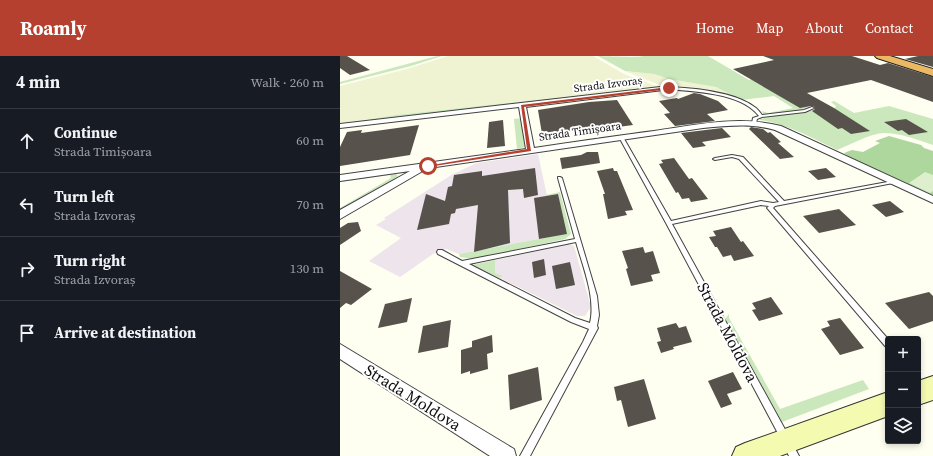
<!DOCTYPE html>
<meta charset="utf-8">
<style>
:root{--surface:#171b24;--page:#242831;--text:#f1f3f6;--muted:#9ea1a6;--line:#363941;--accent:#b6402f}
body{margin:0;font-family:"Source Serif 4",serif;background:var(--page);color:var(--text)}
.controls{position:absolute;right:12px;bottom:12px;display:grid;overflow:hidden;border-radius:4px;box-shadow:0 2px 6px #0003}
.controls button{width:36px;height:36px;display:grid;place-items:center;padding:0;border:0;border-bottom:1px solid var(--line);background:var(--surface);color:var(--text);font:20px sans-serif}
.stop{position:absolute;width:12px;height:12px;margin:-9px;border:3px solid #b6402f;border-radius:50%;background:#fff}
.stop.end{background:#b6402f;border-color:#fff;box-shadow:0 1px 4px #0008}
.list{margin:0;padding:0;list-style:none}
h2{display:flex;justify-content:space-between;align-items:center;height:52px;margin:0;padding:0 16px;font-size:17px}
h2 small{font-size:13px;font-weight:400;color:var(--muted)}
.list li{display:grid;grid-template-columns:26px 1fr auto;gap:12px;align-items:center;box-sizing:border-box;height:64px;padding:0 16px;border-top:1px solid var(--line)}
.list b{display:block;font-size:15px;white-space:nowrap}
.list p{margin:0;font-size:13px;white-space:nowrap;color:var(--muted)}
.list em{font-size:13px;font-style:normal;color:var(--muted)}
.icon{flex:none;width:22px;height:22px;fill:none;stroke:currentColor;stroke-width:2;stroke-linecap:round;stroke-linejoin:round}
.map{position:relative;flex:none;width:593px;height:400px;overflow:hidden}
header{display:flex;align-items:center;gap:24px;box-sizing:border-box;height:56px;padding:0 20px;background:var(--accent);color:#fff}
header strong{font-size:19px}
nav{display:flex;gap:22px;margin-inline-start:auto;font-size:14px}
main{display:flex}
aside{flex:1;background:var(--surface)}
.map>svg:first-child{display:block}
.industrial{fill:#ede4ec}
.farmland{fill:#f0f3d2}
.green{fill:#cbe7bc}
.forest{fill:#add79d}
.pitch{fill:#deefce}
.building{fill:#57524c}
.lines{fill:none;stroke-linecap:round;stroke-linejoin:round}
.lane-casing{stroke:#424242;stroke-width:2}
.street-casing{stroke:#424242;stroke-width:2}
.secondary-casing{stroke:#313131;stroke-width:2}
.highway-casing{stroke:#202020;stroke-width:2}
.lane{fill:#fff;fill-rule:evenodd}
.street{fill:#fff;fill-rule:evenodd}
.secondary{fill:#f5fab1;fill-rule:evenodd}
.highway{fill:#ebb863;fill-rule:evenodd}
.route{fill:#b6402f}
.labels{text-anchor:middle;stroke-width:4;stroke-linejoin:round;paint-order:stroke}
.far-street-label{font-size:11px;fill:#0f0f0f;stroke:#fff}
.near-street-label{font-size:16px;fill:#0f0f0f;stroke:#fff}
</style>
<header>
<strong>Roamly</strong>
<nav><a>Home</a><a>Map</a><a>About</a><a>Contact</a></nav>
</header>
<main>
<aside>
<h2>4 min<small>Walk · 260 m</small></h2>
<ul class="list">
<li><svg class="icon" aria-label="ahead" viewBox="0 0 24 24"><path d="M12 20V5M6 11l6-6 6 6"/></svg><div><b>Continue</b><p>Strada Timișoara</p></div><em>60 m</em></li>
<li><svg class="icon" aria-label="left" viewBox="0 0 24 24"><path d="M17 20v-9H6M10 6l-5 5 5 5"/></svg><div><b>Turn left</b><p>Strada Izvoraș</p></div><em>70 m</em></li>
<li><svg class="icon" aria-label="right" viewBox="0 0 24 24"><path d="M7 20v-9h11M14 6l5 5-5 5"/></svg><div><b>Turn right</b><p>Strada Izvoraș</p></div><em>130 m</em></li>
<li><svg class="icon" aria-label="arrive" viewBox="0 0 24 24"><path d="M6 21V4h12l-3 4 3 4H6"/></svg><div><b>Arrive at destination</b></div></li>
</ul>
</aside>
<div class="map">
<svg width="593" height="400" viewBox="0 0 593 400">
<rect width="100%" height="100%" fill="#fefef1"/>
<!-- industrial -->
<g class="industrial">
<path d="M198,98L207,140L218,138L227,178L119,198L106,193L93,198L60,221L29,205L61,182L36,169L46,163L44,162L113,118L137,107Z"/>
<path d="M229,188L234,190L251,251L245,260H237L215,249L160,222L163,220L155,217V204Z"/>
</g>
<!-- farmland -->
<g class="farmland">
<path d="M108,0H253L284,18L319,31L56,59L0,68V30L67,13Z"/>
<path d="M285,15L314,18L329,23L376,31L389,37L377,38L348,32L322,30Z"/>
</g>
<!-- green -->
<g class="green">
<path d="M97,0H102L71,10L0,28V26Z"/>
<path d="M258,0C268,0 297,2 303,0H368L409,24L412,23L469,50C461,57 434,57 423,58L422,55L428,57L453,52L434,40L401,44L377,38L388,37L376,31L329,23L314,18L285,15Z"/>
<path d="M319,31L0,69V68L56,59Z"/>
<path d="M494,45L514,57L549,50L593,63V89C578,84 561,77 544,77C531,77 510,89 497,94C472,82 447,68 420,64V63L438,59L495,52L496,50L491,46Z"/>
<path d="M182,62L185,91L177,93L174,63Z"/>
<path d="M55,117L58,120L56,122L0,155V152L51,122L50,119L0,126V125Z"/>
<path d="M220,136L231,178L225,183L133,203L120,201L119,198L226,178L218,138L207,140L206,139Z"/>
<path d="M155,204V217L163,220L160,222L132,209Z"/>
<path d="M389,258V262L440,353L523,324L529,333L442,366L385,263Z"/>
</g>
<!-- forest -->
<path class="forest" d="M549,80L581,89L584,92L593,95V141L509,101L504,97L512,94L523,96L540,87L535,85Z"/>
<!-- pitch -->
<path class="pitch" d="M585,116L593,119V135L590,137L569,127Z"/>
<!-- building -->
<g class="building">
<path d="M0,0H7L30,14L10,19L0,12Z"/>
<path d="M423,0H512L540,9L548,7L593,21V46L531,24L467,37L494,52L530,75L511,78L502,72L498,73L472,55L475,53V51L471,50L460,52L393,13L434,4Z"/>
<path d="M578,0H593V11L565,3Z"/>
<path d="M354,37L360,38L378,45L388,54L367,58L375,65L335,70L324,58L330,57L319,45L337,42L338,43Z"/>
<path d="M277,44L293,69L233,77V75L202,78L198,54L249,46Z"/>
<path d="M566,63L588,76L569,79L562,74L558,75L544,66Z"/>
<path d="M163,64L165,90L147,92L149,66Z"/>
<path d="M79,69L70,99L0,110V91L7,76L22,74L21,77Z"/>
<path d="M411,71L423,73L428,77L430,76L441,86L438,87L454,101L440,103L409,73Z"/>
<path d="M382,72L391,81L362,86L366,90L353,92L341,77Z"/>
<path d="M247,96H258L260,107L222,113L220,102L241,99Z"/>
<path d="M334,102L349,123L352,122L368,143L351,146L349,142L342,143L338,136L336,137L319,108L323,107L321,104Z"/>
<path d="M195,112L198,139L184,142L183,133L168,134L170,187L134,196L138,149L116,153L115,157L111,158L109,168L77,174L86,138L105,145L108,131L112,130L114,119L142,115V120Z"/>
<path d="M273,112L274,115H277L293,154L285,155L287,159L268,163L263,138H265L257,115Z"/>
<path d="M486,112L496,121L478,124L468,115Z"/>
<path d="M218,138L227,178L199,183L194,142Z"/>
<path d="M550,145L564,156L546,161L532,149Z"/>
<path d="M499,153L516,169L479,177L463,160Z"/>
<path d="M18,166L21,175L0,189V172L8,167Z"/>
<path d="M391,171L401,186L403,185L414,200L394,205L391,199L383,201L377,191H375L369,181L376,180L373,175Z"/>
<path d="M303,191L305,197L313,195L320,217L311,219L313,225L291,230L286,213L288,212L282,195Z"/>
<path d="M204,203L206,219L194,222L192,206Z"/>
<path d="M230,206L235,229L216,233L212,210Z"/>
<path d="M0,215L32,233L11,249L6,247L0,252Z"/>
<path d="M589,236L593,240V265L569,273L545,247Z"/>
<path d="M431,241L443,258L419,265L412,254L416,253L412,247Z"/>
<path d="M72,242L67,266L38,272L45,248Z"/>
<path d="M500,262L524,292L500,299L481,273L490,270L487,265Z"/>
<path d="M111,264L108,291L78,297L83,270Z"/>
<path d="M336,267L339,272L346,270L352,286L333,291L334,293L321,297L317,286L321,285L317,272Z"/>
<path d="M152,279L153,296L147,298L148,313L130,318V315L121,318V294L132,291V285Z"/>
<path d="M198,311L202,344L170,354L168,319Z"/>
<path d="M393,316L402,333L387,338L392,348L381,352L368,325Z"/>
<path d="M304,323L316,363L288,371L281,344L277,345L274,331Z"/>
</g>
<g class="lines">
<!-- lane casing -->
<g class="lane-casing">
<g id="lane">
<path d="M329,31C353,32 396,36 416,52C418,54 420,56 422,59L464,54L472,51L474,52L465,56L422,61L417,63L416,67L414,68L412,67L413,62L419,60C400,36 355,36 328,33V31Z"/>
<path d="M280,80L283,81L331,165L421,145L433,147L439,146L399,103L392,101L375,104L373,103L375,102L392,99L403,101L444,145L553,125L555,126L553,127L435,150L433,152L548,283V291L545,290L428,153L427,152L429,150L421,149L332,168L447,377L448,380L447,383L444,384L441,383L326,167L279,81Z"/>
<path d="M218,121H220L222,122L257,240L259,259L257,270L258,272L190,400H180L243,286L249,273L231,266L98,198L97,196L98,194H102L122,205L235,183L218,122ZM236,186C243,211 256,242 250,267L235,262L129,208Z"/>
<path d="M448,383L451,385L459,400H449L443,388L445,385Z"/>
</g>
</g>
<!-- street casing -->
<g class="street-casing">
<g id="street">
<path d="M329,30L331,31V33L186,51L194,92C234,86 274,80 314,75C356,69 399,59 441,70L593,140V147L435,74C411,67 388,70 363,72L82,113L81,116L0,163V154L70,115L0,125V119L186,93L179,51L0,72V68Z"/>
<path d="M0,288L174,393L176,400H150L0,303Z"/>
</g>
</g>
<!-- secondary casing -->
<g class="secondary-casing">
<g id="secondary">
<path d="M593,320V344L578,349V325Z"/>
<path d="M548,336V360L440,400H392L396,391L405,387Z"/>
</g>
</g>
<!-- highway casing -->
<g class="highway-casing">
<path id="highway" d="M535,0H550L593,13V20L537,2Z"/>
</g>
<!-- lane -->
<use href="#lane" class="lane"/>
<!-- street -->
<use href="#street" class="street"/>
<!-- secondary -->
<use href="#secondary" class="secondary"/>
<!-- highway -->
<use href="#highway" class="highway"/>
</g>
<!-- route -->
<path class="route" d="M329,31L330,33L184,51L191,95L88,111L86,110L187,93L181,49Z"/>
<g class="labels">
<!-- far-street labels -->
<g class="far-street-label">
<text transform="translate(268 28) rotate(-7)" y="4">Strada Izvoraș</text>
<text transform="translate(240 75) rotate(-8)" y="4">Strada Timișoara</text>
</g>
<!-- near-street labels -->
<g class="near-street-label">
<text transform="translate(388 276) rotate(62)" y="6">Strada Moldova</text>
<text transform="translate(73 341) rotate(32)" y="6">Strada Moldova</text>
</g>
</g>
</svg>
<div class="controls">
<button>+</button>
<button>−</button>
<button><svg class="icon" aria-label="layers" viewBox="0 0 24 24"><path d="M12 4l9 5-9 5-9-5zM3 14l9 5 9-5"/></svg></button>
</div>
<div class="stop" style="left:88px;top:110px"></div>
<div class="stop end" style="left:329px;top:32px"></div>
</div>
</main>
